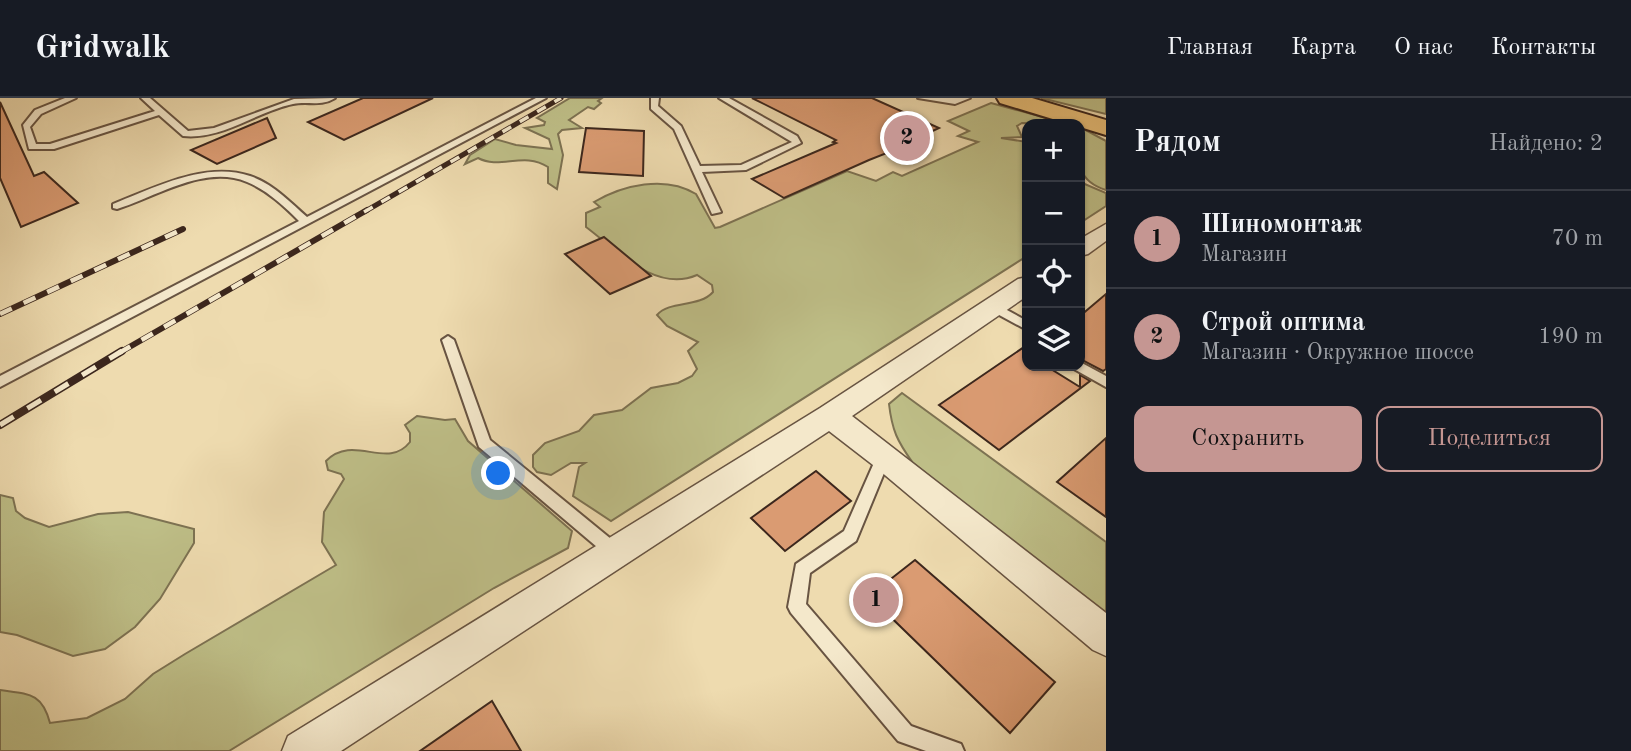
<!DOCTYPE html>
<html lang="ru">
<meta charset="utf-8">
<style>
:root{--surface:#171b24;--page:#20242c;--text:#f1f3f6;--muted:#9ea1a6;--line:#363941;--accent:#c59692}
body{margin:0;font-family:"Old Standard TT",serif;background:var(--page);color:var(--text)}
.controls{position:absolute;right:21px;top:21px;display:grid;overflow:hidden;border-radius:14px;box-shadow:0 2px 5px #0004}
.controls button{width:63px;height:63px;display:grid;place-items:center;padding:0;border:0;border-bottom:2px solid var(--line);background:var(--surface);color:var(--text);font:35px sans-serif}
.you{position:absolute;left:499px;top:376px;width:24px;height:24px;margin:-18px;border:5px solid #fff;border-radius:50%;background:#1a73e8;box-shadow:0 0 0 10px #1a73e833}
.badge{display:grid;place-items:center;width:46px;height:46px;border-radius:50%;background:var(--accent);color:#111;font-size:23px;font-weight:700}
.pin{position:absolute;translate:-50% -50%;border:4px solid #fff;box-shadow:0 2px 7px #0006}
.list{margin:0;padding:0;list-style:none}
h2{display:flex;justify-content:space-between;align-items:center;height:91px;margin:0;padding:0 28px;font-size:30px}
h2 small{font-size:23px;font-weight:400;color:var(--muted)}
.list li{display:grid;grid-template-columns:46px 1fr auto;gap:21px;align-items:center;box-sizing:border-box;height:98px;padding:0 28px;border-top:2px solid var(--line)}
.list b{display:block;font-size:26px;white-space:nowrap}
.list p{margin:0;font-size:23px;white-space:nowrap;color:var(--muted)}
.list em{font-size:23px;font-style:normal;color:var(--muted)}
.actions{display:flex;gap:14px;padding:21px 28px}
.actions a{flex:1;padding:16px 0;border:2px solid var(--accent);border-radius:14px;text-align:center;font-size:24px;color:var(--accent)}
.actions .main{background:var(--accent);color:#111}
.icon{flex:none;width:38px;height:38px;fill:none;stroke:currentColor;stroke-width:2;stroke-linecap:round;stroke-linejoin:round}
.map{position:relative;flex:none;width:1106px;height:653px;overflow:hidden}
header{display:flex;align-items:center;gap:42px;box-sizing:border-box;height:98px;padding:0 35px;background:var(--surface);border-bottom:2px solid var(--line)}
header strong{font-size:33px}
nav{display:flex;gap:38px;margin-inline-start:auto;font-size:24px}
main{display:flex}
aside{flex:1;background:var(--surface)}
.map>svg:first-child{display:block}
.green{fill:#bebe87;stroke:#7d7252;stroke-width:2}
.building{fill:#da9b72;stroke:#3c271d;stroke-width:2}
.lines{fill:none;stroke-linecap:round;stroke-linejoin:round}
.service-casing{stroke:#685442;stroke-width:4}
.minor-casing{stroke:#685442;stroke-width:3}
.primary-casing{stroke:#3c271d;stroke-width:4}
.service{fill:#f4e8cb;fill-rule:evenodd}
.minor{fill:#f4e8cb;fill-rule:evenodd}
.primary{fill:#e7be78;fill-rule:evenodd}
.rail-far2-casing{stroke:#3c271d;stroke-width:5}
.rail-far1-casing{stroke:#3c271d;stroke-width:6}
.rail-casing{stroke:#3c271d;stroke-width:8}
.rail-far2{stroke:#f4e8cb;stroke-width:3.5;stroke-dasharray:10;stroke-linecap:butt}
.rail-far1{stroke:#f4e8cb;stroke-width:4.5;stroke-dasharray:13;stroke-linecap:butt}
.rail{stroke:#f4e8cb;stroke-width:5;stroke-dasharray:16;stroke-linecap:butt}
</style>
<header>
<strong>Gridwalk</strong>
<nav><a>Главная</a><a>Карта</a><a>О нас</a><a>Контакты</a></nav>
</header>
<main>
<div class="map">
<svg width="1106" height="653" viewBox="0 0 1106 653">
<rect width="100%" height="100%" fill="#eedbaf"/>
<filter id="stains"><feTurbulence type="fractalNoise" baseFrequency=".00286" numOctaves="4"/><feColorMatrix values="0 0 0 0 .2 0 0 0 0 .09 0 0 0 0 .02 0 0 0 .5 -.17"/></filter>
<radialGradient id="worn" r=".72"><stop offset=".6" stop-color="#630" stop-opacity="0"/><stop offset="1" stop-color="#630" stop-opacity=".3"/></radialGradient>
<!-- green -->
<g class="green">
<path d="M570,0H602L598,3L601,5L594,11L588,9L569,22L582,30L562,32L558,36L563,57L557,91L548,85V69C524,53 500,72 478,60L465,66L470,57L495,41L516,47L552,51L549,41L525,30L544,27L545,24L537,20Z"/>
<path d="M1041,0H1106V16Z"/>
<path d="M991,5L1068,26L1022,25L1017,28L1022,39L1001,40L1027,44V158L611,423L573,398L579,369L585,365H571L551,377L537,374L533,369V357L545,345L579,333L594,317L622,312L651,290L678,285L692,278L697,271L688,253L698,244L667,228L657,217C670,202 699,210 713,194L712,187L697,177C656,195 618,153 586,129V115L600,109L594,104C623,87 665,77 696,96L715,130L720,129L847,73L876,83L893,74L902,78L978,44L958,38L969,33L948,23Z"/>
<path d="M1080,29L1106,43V92C1072,81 1080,59 1080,29Z"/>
<path d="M1080,84L1106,95V108L1080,125Z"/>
<path d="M902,295L1106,444V518L913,365C897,343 892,332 889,306Z"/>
<path d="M417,318L445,322L455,321L468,343L572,433L568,450L494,490L229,653H0V592C28,596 42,594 50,625L87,620L125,601L153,576L185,556L336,467L322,444L324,414L344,381L341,376L328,372L326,363C354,335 387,373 410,344V335L405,327Z"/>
<path d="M0,397L13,400L16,413L25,420L49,429L98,416L128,414L194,431V445L160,501L135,529L105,551L73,558L17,537L0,534Z"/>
</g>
<!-- building -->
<g class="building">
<path d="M363,0H433L344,42L308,24Z"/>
<path d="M752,0H872L939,30L924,37L931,40L894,57L889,54L869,62L784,100L752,81L836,45L833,44L836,42Z"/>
<path d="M0,4L34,78L44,74L78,105L21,129L0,80Z"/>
<path d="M267,20L276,40L217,66L191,52Z"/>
<path d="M586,30L644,33L643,78L579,74Z"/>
<path d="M604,139L651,178L610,196L565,156Z"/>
<path d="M1106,196V271L1103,273L1080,261V218Z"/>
<path d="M1027,247V268H1046L1080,289V277L1090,283L999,352L939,307Z"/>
<path d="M1106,340V419L1057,384Z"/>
<path d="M816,373L851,403L785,453L751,420Z"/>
<path d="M915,462L1055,584L1010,635L869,498Z"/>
<path d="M492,603L521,653H420Z"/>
</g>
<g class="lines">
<!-- service casing -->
<g class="service-casing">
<g id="service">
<path d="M65,0H76L41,16L30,29L36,46H50L155,13L141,0H150L188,33L214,30L294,1L335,0C321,9 308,3 293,6C255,14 223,42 183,38L159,17L54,51H29L23,27L35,12Z"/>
<path d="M536,0H546L0,289V278L299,123C284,108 267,92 247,84C205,66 156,99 117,111L113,110V106C154,90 205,63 250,78C272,85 290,104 307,119Z"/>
<path d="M651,0H659L658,8L681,28L700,68L741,67L792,44L719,0H729L797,38L801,45L746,72L702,74L721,114L712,116L674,31L651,11Z"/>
<path d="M918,0H970L955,6Z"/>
<path d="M994,205L1027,223V232L990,212L988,209Z"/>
<path d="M448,238L454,242L490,342L622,450L624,455L622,460L616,463L610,460L479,349L442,242Z"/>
<path d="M1080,264L1106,278V289L1074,271L1073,268H1080Z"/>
<path d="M884,352L889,354L891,358L856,443L810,475L806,506L911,628L961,646L964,653H926L898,643L791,515L788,509L796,466L844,433L877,358L879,354Z"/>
</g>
</g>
<!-- minor casing -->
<g class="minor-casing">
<g id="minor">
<path d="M1106,126V143L1088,156L1080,158V141Z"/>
<path d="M1027,179V198L852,318L1106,515V558L1093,552L873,367L829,333L341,653H282L288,638L820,310L1018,181Z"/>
</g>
</g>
<!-- primary casing -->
<g class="primary-casing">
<path id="primary" d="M997,0H1032L1106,22V37L1080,29V26H1069L1000,5Z"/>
</g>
<!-- service -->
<use href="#service" class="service"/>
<!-- minor -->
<use href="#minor" class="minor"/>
<!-- primary -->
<use href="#primary" class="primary"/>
<!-- rail-far2 casing -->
<g class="rail-far2-casing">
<path id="rail-far2" d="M364,114L561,0"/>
</g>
<!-- rail-far1 casing -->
<g class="rail-far1-casing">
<g id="rail-far1">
<path d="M0,216L183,131"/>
<path d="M119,255L367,112"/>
</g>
</g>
<!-- rail casing -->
<g class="rail-casing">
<path id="rail" d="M0,327L122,253"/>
</g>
<!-- rail-far2 -->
<use href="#rail-far2" class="rail-far2"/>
<!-- rail-far1 -->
<use href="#rail-far1" class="rail-far1"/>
<!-- rail -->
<use href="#rail" class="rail"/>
</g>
<rect width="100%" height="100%" filter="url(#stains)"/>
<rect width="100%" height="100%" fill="url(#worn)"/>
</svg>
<div class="controls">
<button>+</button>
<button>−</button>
<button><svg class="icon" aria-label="locate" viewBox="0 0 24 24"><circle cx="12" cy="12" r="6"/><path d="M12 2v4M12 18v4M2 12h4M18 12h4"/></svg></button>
<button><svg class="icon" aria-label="layers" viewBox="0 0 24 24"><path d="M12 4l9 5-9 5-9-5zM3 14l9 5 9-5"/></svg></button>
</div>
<div class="you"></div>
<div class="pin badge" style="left:876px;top:502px">1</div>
<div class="pin badge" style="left:907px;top:40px">2</div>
</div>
<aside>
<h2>Рядом<small>Найдено: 2</small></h2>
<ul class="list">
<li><span class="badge">1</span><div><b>Шиномонтаж</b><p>Магазин</p></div><em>70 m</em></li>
<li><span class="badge">2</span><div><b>Строй оптима</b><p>Магазин · Окружное шоссе</p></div><em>190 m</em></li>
</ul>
<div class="actions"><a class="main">Сохранить</a><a>Поделиться</a></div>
</aside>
</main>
